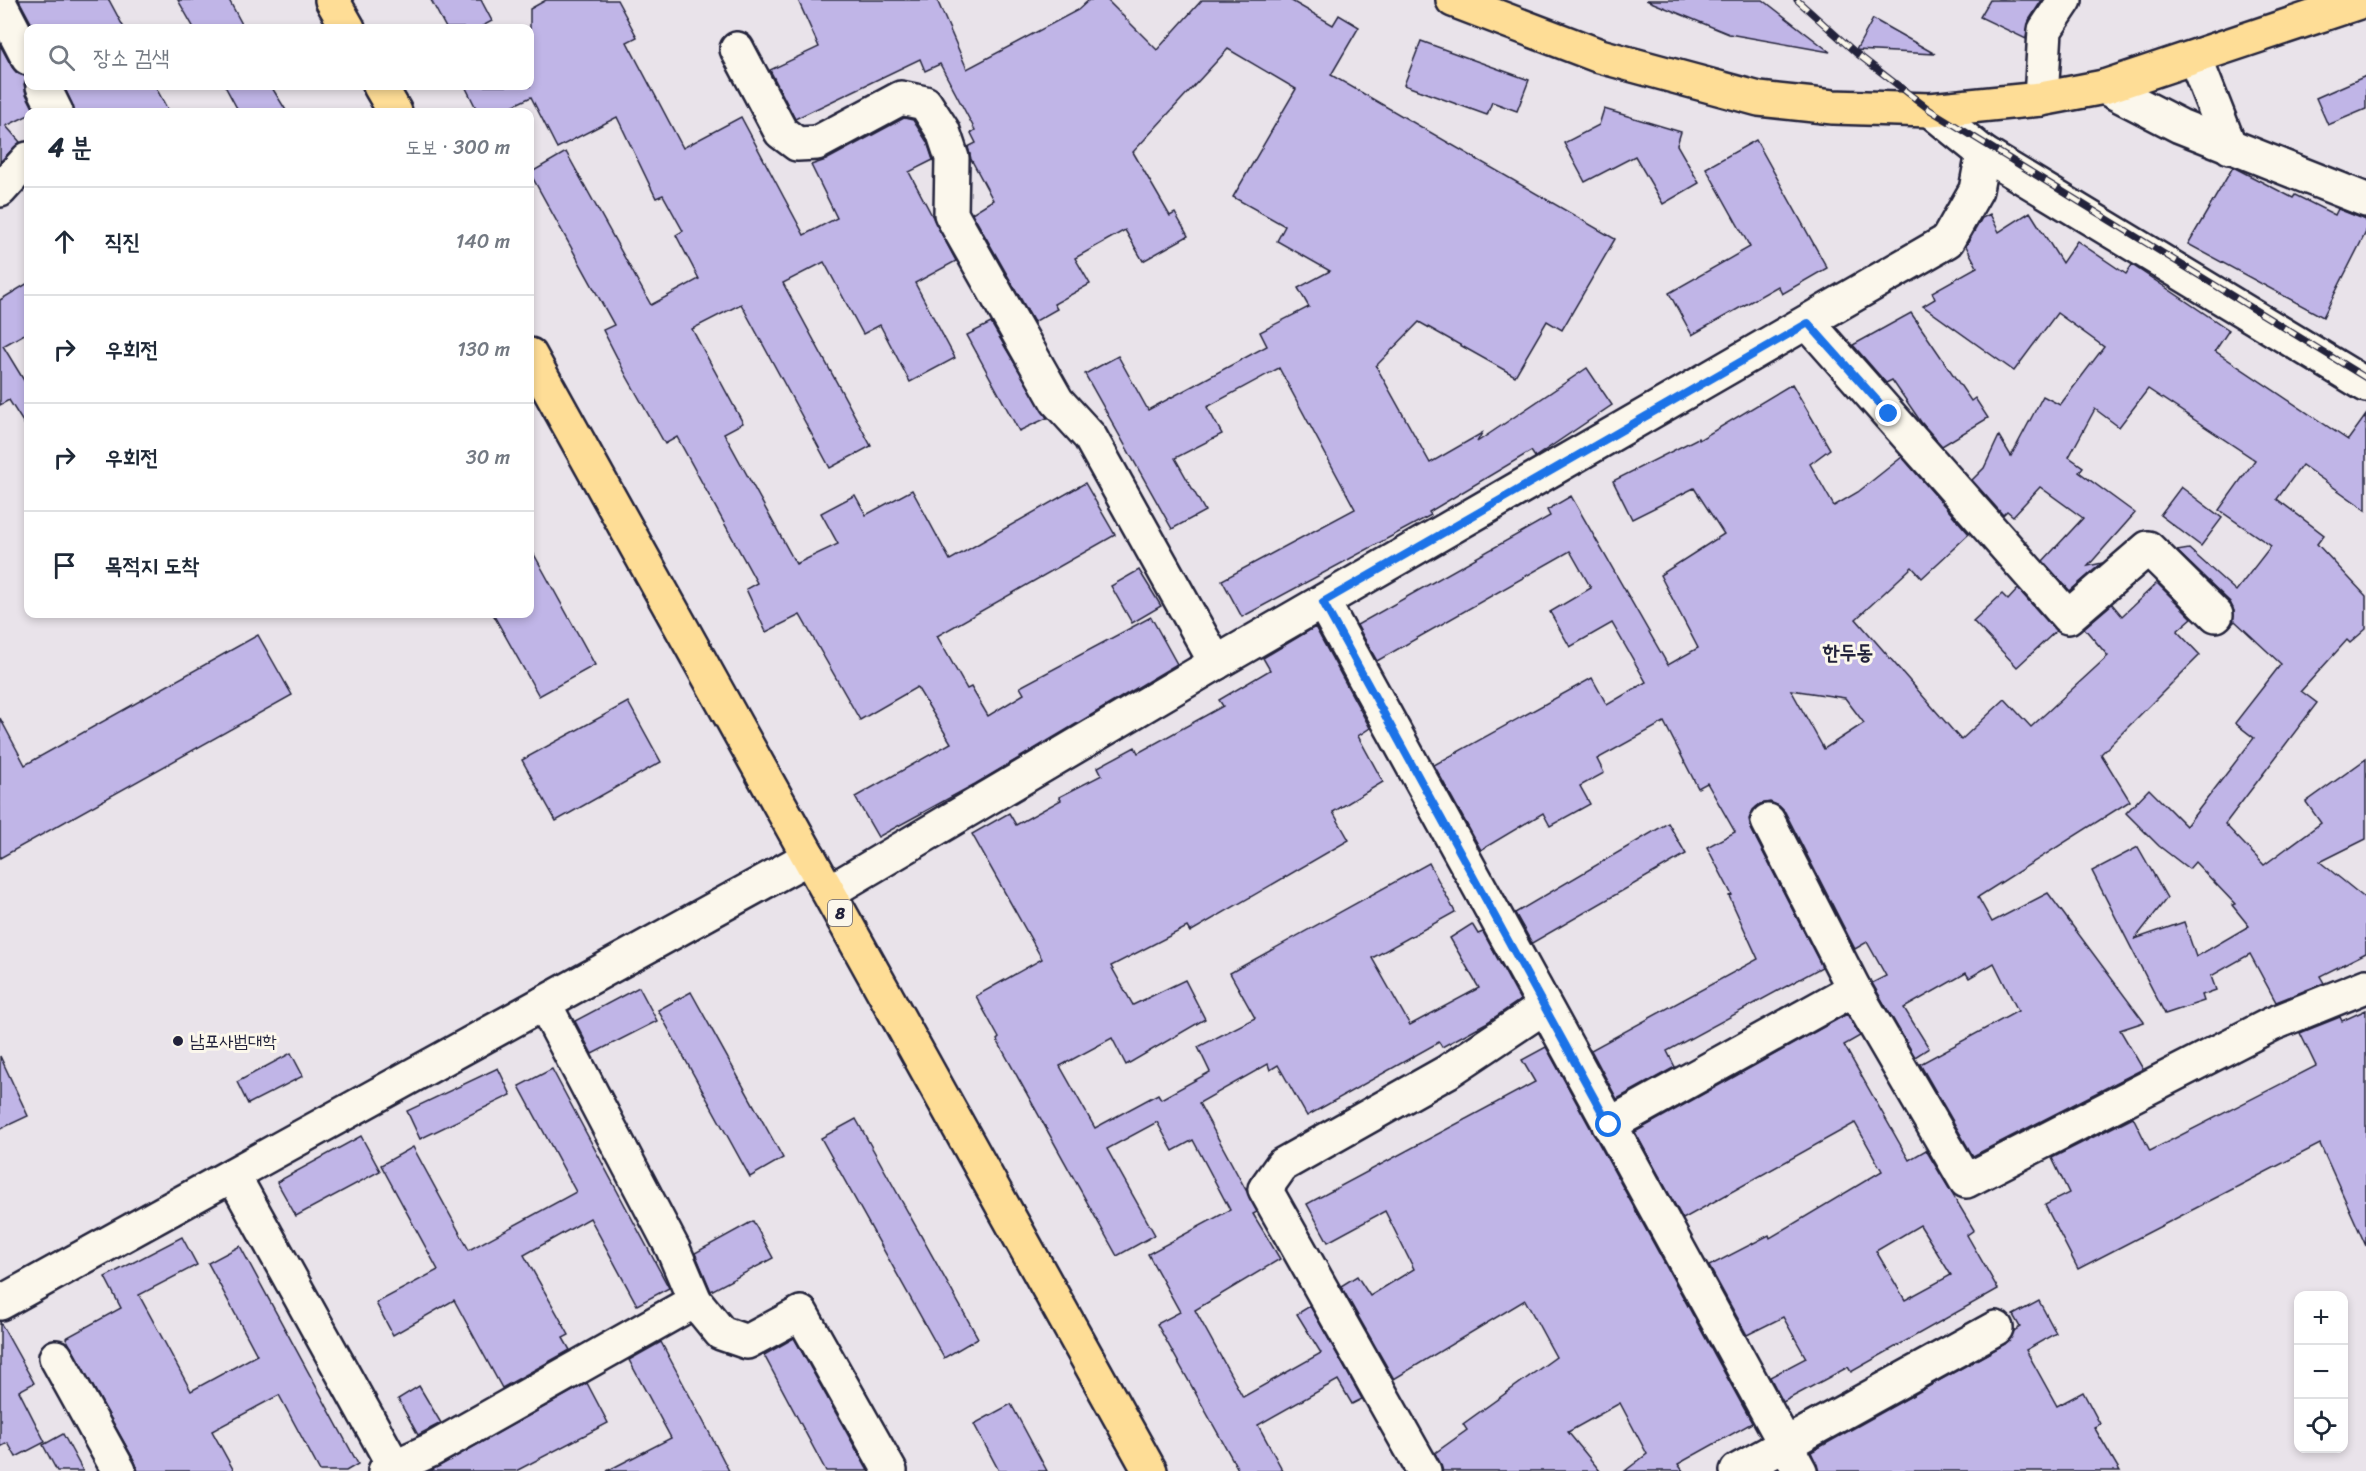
<!DOCTYPE html>
<html lang="ko">
<meta charset="utf-8">
<style>
:root{--surface:#fff;--page:#f6f6f7;--text:#1f2937;--muted:#747a83;--line:#e0e1e3}
body{margin:0;font-family:Sriracha,"Poor Story",sans-serif;background:var(--page);color:var(--text)}
.controls{position:absolute;right:18px;bottom:18px;display:grid;overflow:hidden;border-radius:12px;box-shadow:0 3px 9px #0003}
.controls button{width:54px;height:54px;display:grid;place-items:center;padding:0;border:0;border-bottom:2px solid var(--line);background:var(--surface);color:var(--text);font:30px sans-serif}
.stop{position:absolute;width:18px;height:18px;margin:-14px;border:4px solid #1a73e8;border-radius:50%;background:#fff}
.stop.end{background:#1a73e8;border-color:#fff;box-shadow:0 2px 6px #0008}
.list{margin:0;padding:0;list-style:none}
h2{display:flex;justify-content:space-between;align-items:center;height:78px;margin:0;padding:0 24px;font-size:26px}
h2 small{font-size:20px;font-weight:400;color:var(--muted)}
.list li{display:grid;grid-template-columns:39px 1fr auto;gap:18px;align-items:center;box-sizing:border-box;height:108px;padding:0 24px;border-top:2px solid var(--line)}
.list b{display:block;font-size:22px;white-space:nowrap}
.list em{font-size:20px;font-style:normal;color:var(--muted)}
.icon{flex:none;width:33px;height:33px;fill:none;stroke:currentColor;stroke-width:2;stroke-linecap:round;stroke-linejoin:round}
.map{position:relative;flex:none;width:2366px;height:1471px;overflow:hidden}
.search{position:absolute;background:var(--surface);box-shadow:0 3px 9px #0003;left:24px;top:24px;width:510px;height:66px;display:flex;align-items:center;gap:15px;box-sizing:border-box;padding:0 21px;border-radius:12px;color:var(--muted);font-size:22px}
.panel{position:absolute;background:var(--surface);box-shadow:0 3px 9px #0003;left:24px;top:108px;width:510px;height:510px;border-radius:12px}
.map>svg:first-child{display:block}
.building{fill:#c0b5e7;stroke:#22223b;stroke-width:1.5;fill-rule:evenodd}
.lines{fill:none;stroke-linecap:round;stroke-linejoin:round}
.minor-casing{stroke:#22223b;stroke-width:38}
.major-casing{stroke:#22223b;stroke-width:38}
.minor{stroke:#fbf7ec;stroke-width:33}
.major{stroke:#fedd96;stroke-width:33}
.rail-casing{stroke:#22223b;stroke-width:7}
.rail{stroke:#fbf7ec;stroke-width:4.5;stroke-dasharray:14;stroke-linecap:butt}
.route{stroke:#1a73e8;stroke-width:8}
.poi-dot{fill:#22223b;stroke:#fbf7ec;stroke-width:2}
.labels{text-anchor:middle;stroke-width:6;stroke-linejoin:round;paint-order:stroke}
.shield{fill:#fbf7ec;stroke:#636270;stroke-width:1.5}
.shield-label{font-size:16px;font-weight:bold;fill:#22223b}
.poi-label{font-size:18px;fill:#22223b;stroke:#fbf7ec;text-anchor:start}
.quarter-label{font-size:21px;font-weight:bold;fill:#22223b;stroke:#fbf7ec}
</style>
<div class="map">
<svg width="2366" height="1471" viewBox="0 0 2366 1471">
<rect width="100%" height="100%" fill="#e9e3ea"/>
<filter id="ink" filterUnits="userSpaceOnUse"><feTurbulence type="fractalNoise" baseFrequency=".0167" numOctaves="2"/><feDisplacementMap in="SourceGraphic" scale="12" xChannelSelector="R" yChannelSelector="G"/><feConvolveMatrix kernelMatrix="1 2 1 2 8 2 1 2 1" color-interpolation-filters="sRGB"/></filter>
<g filter="url(#ink)">
<!-- building -->
<g class="building">
<path d="M19,0H109L124,28H34Z"/>
<path d="M178,0H229L244,28H194Z"/>
<path d="M431,0H481L492,21L479,28H446Z"/>
<path d="M546,0H617L637,37L627,42L683,148L741,117L804,235L837,218L811,165L826,160L904,118L913,120L927,142L933,160L909,172L956,261L915,283L955,358L910,382L880,325L863,334L824,262L783,283L871,446L830,468L741,304L692,329L743,423L724,433L796,564L838,544L821,513L855,495L866,515L912,490L950,560L1085,483L1115,535L937,636L967,689L971,687L988,716L1024,694L1020,687L1151,617L1177,664L975,784L878,837L855,797L951,743L917,687L860,720L800,615L766,632L746,589L757,583L677,437L665,444L626,375L603,330L614,325L530,173L566,152L651,305L699,279L676,235L683,231L663,195L656,198L617,117L557,148L531,97L499,112H478L465,86H530V9Z"/>
<path d="M798,0H937L967,69L1078,10L1089,0H1107L1157,50L1202,0H1290L1333,25L1339,15L1359,27L1331,75L1615,239L1562,330L1547,321L1515,376L1419,322L1376,366L1430,463L1482,433L1477,442L1587,368L1612,405L1535,457L1531,451L1429,512L1431,515L1242,617L1222,580L1355,509L1279,368L1207,407L1222,434L1175,458L1205,511L1172,529L1085,374L1118,356L1148,410L1267,346L1260,332L1309,307L1298,288L1330,271L1277,241L1285,226L1233,197L1296,89L1228,49L1133,152L1170,216L1175,213L1188,236L1143,261L1125,230L1075,258L1090,284L1054,304L1057,309L1034,322L972,213L993,200L971,159L968,147L976,143L971,133L975,130L940,64L925,71L920,59L795,119L770,70L819,47Z"/>
<path d="M1646,0H1763L1830,52L1729,34Z"/>
<path d="M1990,0H2042L2029,20L2026,39L1980,17Z"/>
<path d="M1873,19L1935,54L1856,50Z"/>
<path d="M1421,41L1529,80L1517,111L1492,102L1487,115L1404,85Z"/>
<path d="M0,45L12,67L17,73L27,77L24,84L26,94L35,112L6,126L20,142L0,162Z"/>
<path d="M2366,76V109L2328,125L2316,98Z"/>
<path d="M64,86H155L169,112H75Z"/>
<path d="M225,86H271L287,112H239Z"/>
<path d="M1604,109L1681,132L1677,145L1699,183L1663,204L1635,156L1585,182L1564,143L1599,125Z"/>
<path d="M1756,140L1827,268L1782,294L1778,286L1692,335L1669,293L1750,247L1706,168Z"/>
<path d="M2233,167L2293,198L2295,195L2335,215L2338,209L2366,220V232L2323,317L2188,244Z"/>
<path d="M2030,212L2062,263L2077,241L2126,274L2132,265L2229,330L2215,351L2348,440L2366,415V510L2302,465L2277,499L2324,535L2317,544L2366,596V629L2350,643L2347,640L2301,691L2317,703L2225,824L2264,865L2321,823L2306,802L2366,759V839L2320,862L2366,899V953L2320,976L2324,983L2276,1002L2250,954L2211,976L2216,990L2202,995L2204,1001L2165,1014L2092,871L2138,847L2167,898L2135,939L2184,922L2196,957L2249,926L2232,905L2235,904L2195,862L2189,869L2159,846L2126,813L2149,789L2186,826L2254,738L2235,723L2281,664L2235,621L2232,624L2234,611L2230,602L2177,551L2189,549L2236,591L2271,546L2219,510L2255,460L2148,389L2119,427L2095,409L2069,457L2083,467L2079,472L2135,513L2088,566L2102,563L2070,591L2043,561L2083,518L2040,487L2013,516L2007,511L2003,515L1972,480L1984,468L1999,436L2011,456L2043,396L2060,405L2104,347L2057,313L2014,371L1923,306L1935,299L1932,292L1977,267L1966,246L1982,218L1990,214L1999,232Z"/>
<path d="M28,283V332L3,346L28,387V430L9,400L0,405V300Z"/>
<path d="M1911,313L1971,401L1975,398L1988,418L1942,446L1921,422L1892,380L1886,383L1853,345Z"/>
<path d="M991,323L1047,418L1019,431L967,335Z"/>
<path d="M1792,384L1830,449L1810,464L1834,506L1858,492L1902,457L1969,534L1922,578L1912,567L1856,619L1961,740L2005,699L2031,727L2108,656L2084,628L2112,604L2122,616L2157,583L2192,618L2177,631L2200,655L2101,754L2130,801L1978,897L1992,922L2048,893L2144,1022L2120,1030L2143,1069L1973,1156L1920,1064L2018,1011L1994,963L1969,978L1966,973L1904,1008L1929,1048L1915,1057L1872,983L1886,976L1867,942L1855,949L1785,812L1779,806L1770,802L1760,804L1753,810L1749,819L1751,829L1822,967L1667,1051L1675,1067L1617,1099L1591,1050L1758,959L1729,896L1732,895L1707,847L1735,832L1707,783L1698,788L1664,722L1597,759L1604,773L1580,786L1590,804L1550,826L1543,813L1481,850L1434,765L1592,678L1607,705L1646,682L1612,623L1570,647L1550,612L1591,588L1570,551L1377,661L1357,625L1550,516L1547,510L1571,496L1668,665L1698,648L1660,575L1724,534L1694,488L1632,519L1613,481L1698,438L1699,440ZM1791,690L1845,698L1864,723L1824,749Z"/>
<path d="M2181,487L2222,518L2201,546L2160,515Z"/>
<path d="M530,547L595,665L539,696L493,614H530Z"/>
<path d="M1139,570L1161,606L1132,623L1111,586Z"/>
<path d="M2018,589L2056,631L2017,667L1973,621L2002,594L2008,600Z"/>
<path d="M1315,627L1370,728L1358,736L1383,782L1333,812L1349,840L1190,932L1187,927L1111,966L1133,1005L1185,980L1205,1019L1126,1065L1112,1038L1060,1066L1095,1128L1158,1094L1161,1099L1210,1072L1198,1047L1255,1018L1230,973L1429,863L1455,912L1372,958L1410,1025L1479,988L1450,938L1472,924L1478,934L1483,932L1520,1000L1486,1023L1442,1047L1439,1042L1307,1116L1278,1065L1270,1070L1268,1064L1199,1103L1247,1192L1257,1212L1253,1214L1280,1259L1195,1310L1243,1397L1321,1353L1297,1314L1310,1306L1362,1399L1352,1404L1338,1380L1258,1425L1283,1471H1239L1157,1324L1180,1312L1148,1254L1230,1210L1193,1140L1173,1151L1157,1122L1107,1149L1155,1235L1117,1256L997,1040L999,1038L976,996L1042,959L972,834L1009,813L1016,825L1061,800L1059,797L1102,775L1098,767L1135,747L1138,753L1223,706L1219,700L1270,670L1263,658Z"/>
<path d="M258,635L292,695L0,858V718L25,765Z"/>
<path d="M628,702L661,762L556,821L522,760Z"/>
<path d="M1668,823L1686,854L1532,943L1515,913Z"/>
<path d="M639,987L657,1021L592,1054L575,1021Z"/>
<path d="M691,992L783,1158L750,1177L658,1010Z"/>
<path d="M2366,1010V1246L2320,1144L2078,1269L2045,1205L2069,1193L2052,1158L2133,1117L2150,1151L2316,1066L2300,1033L2340,1017L2342,1021Z"/>
<path d="M1847,1014L1860,1036L1844,1045L1909,1160L1926,1150L1974,1230L1967,1235L1998,1289L1851,1372L1848,1367L1783,1402L1770,1377L1806,1358L1783,1317L1747,1335L1709,1266L1769,1235L1770,1238L1882,1171L1855,1123L1683,1219L1635,1132ZM1920,1225L1951,1275L1905,1300L1876,1251Z"/>
<path d="M1546,1047L1752,1423L1678,1464L1683,1471H1625L1647,1454L1620,1403L1568,1432L1600,1471H1443L1435,1453L1467,1430L1463,1424L1556,1357L1525,1300L1394,1379L1341,1286L1357,1276L1370,1296L1414,1269L1385,1211L1328,1242L1307,1204L1535,1082L1522,1060Z"/>
<path d="M291,1053L303,1076L248,1104L237,1082Z"/>
<path d="M0,1056L28,1116L0,1129Z"/>
<path d="M498,1068L511,1095L420,1139L407,1111Z"/>
<path d="M552,1069L669,1288L637,1305L590,1218L524,1255L569,1335L563,1338L570,1350L502,1388L454,1300L393,1335L376,1303L438,1270L381,1165L413,1147L469,1250L576,1192L519,1086Z"/>
<path d="M856,1119L978,1338L944,1358L821,1138Z"/>
<path d="M361,1136L380,1171L296,1216L277,1182Z"/>
<path d="M753,1221L773,1258L711,1291L695,1253Z"/>
<path d="M182,1237L197,1265L139,1295L191,1391L257,1355L208,1263L240,1246L358,1464L346,1471H320L279,1395L212,1431L234,1471H138L135,1462L66,1338L121,1308L105,1277Z"/>
<path d="M2039,1301L2056,1333L2026,1350L2057,1406L2083,1392L2100,1424L2094,1427L2120,1471H1819L1811,1452L2005,1344L2014,1331L2020,1327L2013,1315Z"/>
<path d="M0,1322L34,1383L19,1391L45,1442L16,1457L8,1443L0,1447Z"/>
<path d="M794,1338L868,1471H826L764,1355Z"/>
<path d="M661,1342L709,1432L729,1471H607L671,1438L629,1360Z"/>
<path d="M587,1383L608,1423L516,1471H430Z"/>
<path d="M419,1386L441,1423L418,1435L398,1399Z"/>
<path d="M1011,1404L1047,1471H999L974,1424Z"/>
<path d="M63,1434L83,1471H57L43,1445Z"/>
</g>
<g class="lines">
<!-- minor casing -->
<g class="minor-casing">
<g id="minor">
<path d="M0,4L28,58"/>
<path d="M737,49L781,132L797,144L817,143L901,98L925,103L943,131L952,158L951,214L1057,401L1090,437L1216,663"/>
<path d="M2195,58L2230,147"/>
<path d="M43,86L56,112"/>
<path d="M2104,87L2180,126L2366,200"/>
<path d="M2041,99L2045,30L2065,0"/>
<path d="M1930,110L1983,153L2366,385"/>
<path d="M0,190L28,159"/>
<path d="M1808,323L2068,617L2148,548L2216,615"/>
<path d="M1323,602L1800,1471"/>
<path d="M1768,821L1854,989"/>
<path d="M829,892L1216,663L1947,241L1976,190L1983,153"/>
<path d="M544,1003L673,1249L695,1301L721,1333L747,1342L801,1313L890,1471"/>
<path d="M1609,1125L1854,989L1966,1181L2272,1024L2366,986"/>
<path d="M233,1175L394,1466"/>
<path d="M0,1303L809,857"/>
<path d="M56,1357L119,1471"/>
<path d="M385,1471L431,1450L695,1301"/>
<path d="M1424,1471L1265,1189L1282,1165L1447,1072L1544,1007"/>
<path d="M1737,1471L1996,1328"/>
</g>
</g>
<!-- major casing -->
<g class="major-casing">
<g id="major">
<path d="M332,0L348,28"/>
<path d="M1453,0L1600,56L1759,99L1833,107L1930,110L2041,99L2104,87L2365,0"/>
<path d="M380,86L395,112"/>
<path d="M530,355L1150,1471"/>
</g>
</g>
<!-- minor -->
<use href="#minor" class="minor"/>
<!-- major -->
<use href="#major" class="major"/>
<!-- rail casing -->
<g class="rail-casing">
<path id="rail" d="M1797,0L1856,53L1930,110L2366,378"/>
</g>
<!-- rail -->
<use href="#rail" class="rail"/>
</g>
</g>
<g class="lines" filter="url(#ink)">
<!-- route -->
<path class="route" d="M1609,1125L1323,602L1808,323L1889,414"/>
</g>
<!-- markers -->
<circle class="poi-dot" cx="178" cy="1041" r="6"/>
<g class="labels">
<!-- shield labels -->
<rect class="shield" x="828" y="900" width="24" height="26" rx="4.5"/>
<g class="shield-label">
<text x="840" y="919">8</text>
</g>
<!-- poi labels -->
<g class="poi-label">
<text x="190" y="1047">남포사범대학</text>
</g>
<!-- quarter labels -->
<g class="quarter-label">
<text x="1848" y="659">한두동</text>
</g>
</g>
</svg>
<div class="controls">
<button>+</button>
<button>−</button>
<button><svg class="icon" aria-label="locate" viewBox="0 0 24 24"><circle cx="12" cy="12" r="6"/><path d="M12 2v4M12 18v4M2 12h4M18 12h4"/></svg></button>
</div>
<div class="stop" style="left:1609px;top:1125px"></div>
<div class="stop end" style="left:1889px;top:414px"></div>
<div class="search"><svg class="icon" aria-label="search" viewBox="0 0 24 24"><circle cx="10" cy="10" r="6"/><path d="M15 15l6 6"/></svg>장소 검색</div>
<section class="panel">
<h2>4 분<small>도보 · 300 m</small></h2>
<ul class="list">
<li><svg class="icon" aria-label="ahead" viewBox="0 0 24 24"><path d="M12 20V5M6 11l6-6 6 6"/></svg><div><b>직진</b></div><em>140 m</em></li>
<li><svg class="icon" aria-label="right" viewBox="0 0 24 24"><path d="M7 20v-9h11M14 6l5 5-5 5"/></svg><div><b>우회전</b></div><em>130 m</em></li>
<li><svg class="icon" aria-label="right" viewBox="0 0 24 24"><path d="M7 20v-9h11M14 6l5 5-5 5"/></svg><div><b>우회전</b></div><em>30 m</em></li>
<li><svg class="icon" aria-label="arrive" viewBox="0 0 24 24"><path d="M6 21V4h12l-3 4 3 4H6"/></svg><div><b>목적지 도착</b></div></li>
</ul>
</section>
</div>
